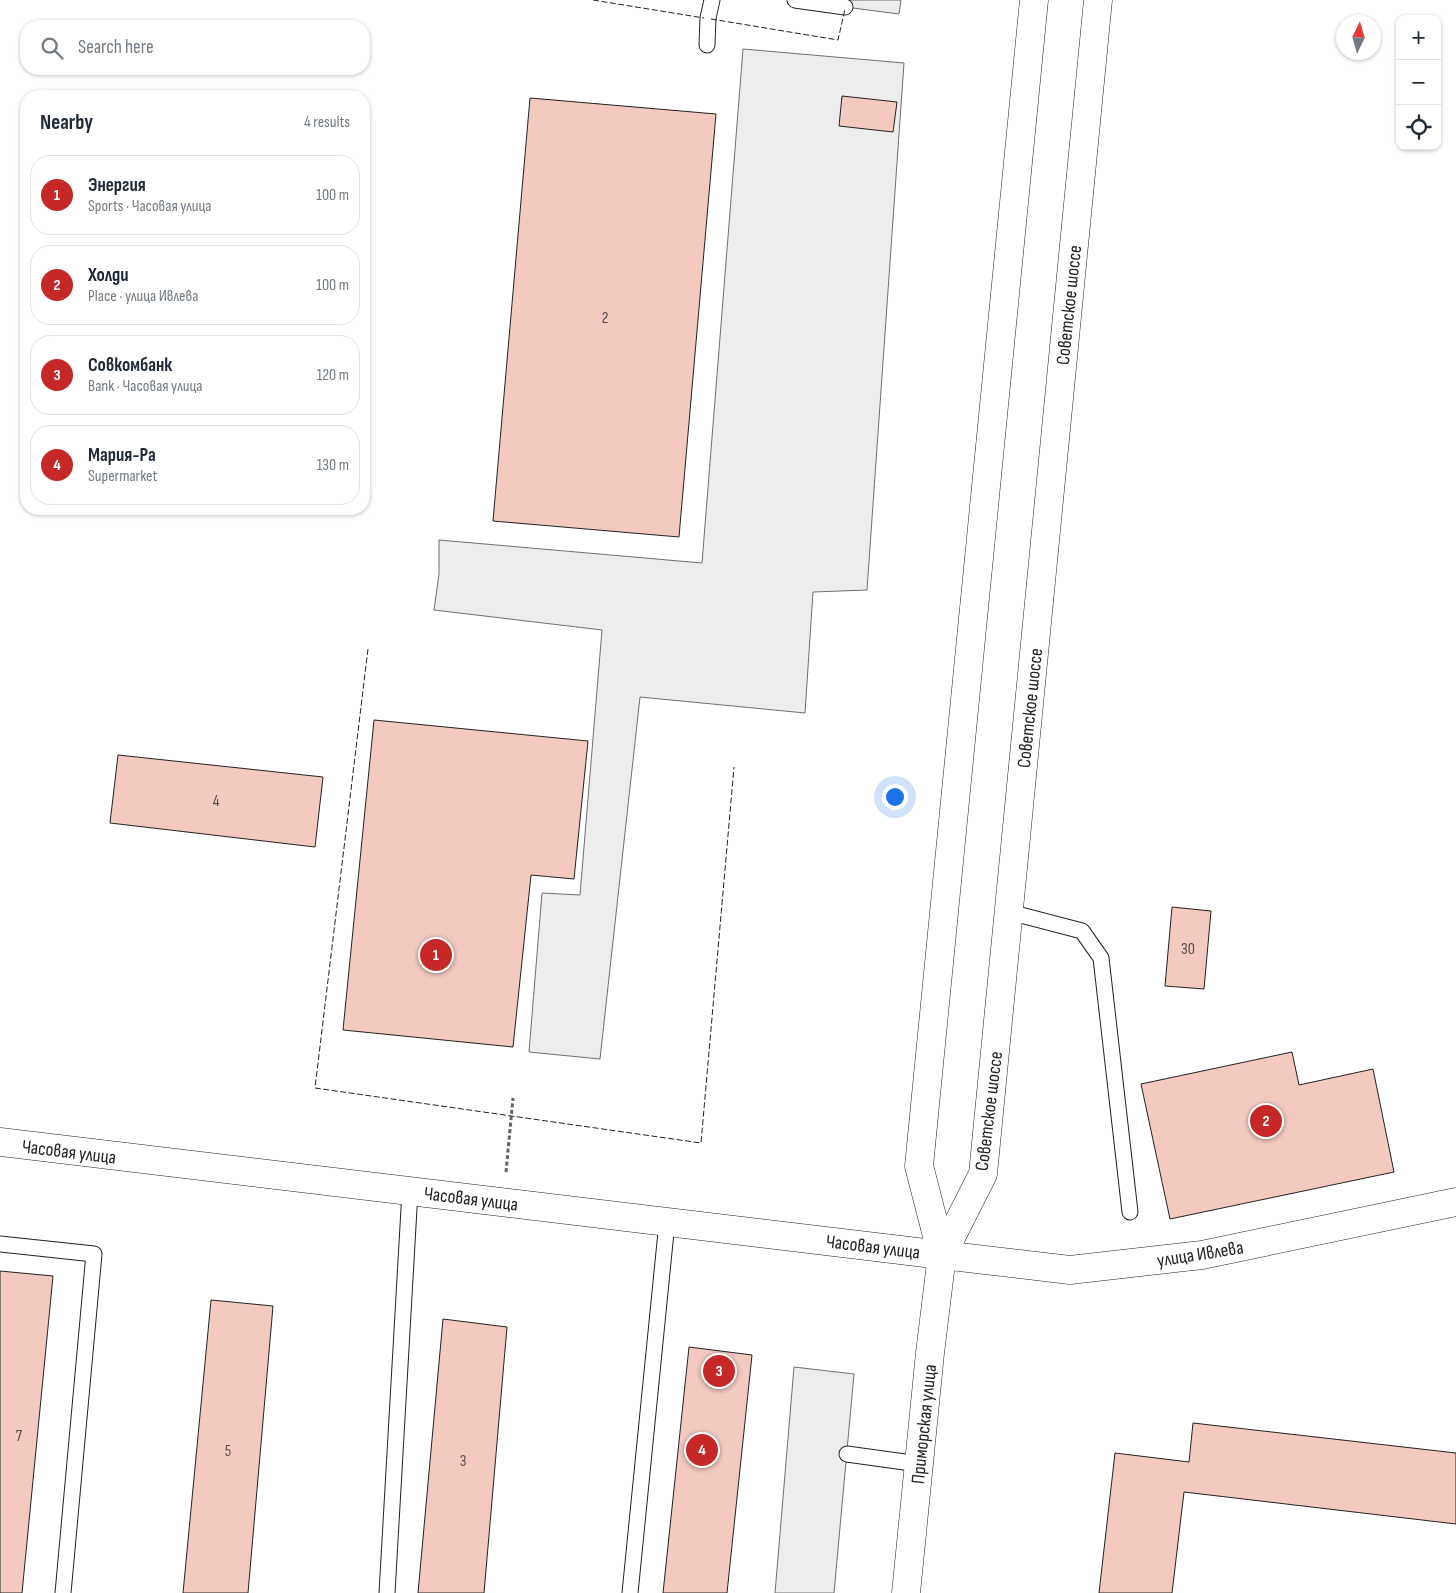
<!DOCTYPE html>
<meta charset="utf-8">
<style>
:root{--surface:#fff;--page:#f2f2f3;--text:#1f2937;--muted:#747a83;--line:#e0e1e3;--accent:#c62828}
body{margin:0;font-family:"Sofia Sans Condensed",sans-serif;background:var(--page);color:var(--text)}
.controls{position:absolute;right:15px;top:15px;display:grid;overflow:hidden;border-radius:10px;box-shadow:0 1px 4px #0004}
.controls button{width:45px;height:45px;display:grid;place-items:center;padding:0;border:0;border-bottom:1px solid var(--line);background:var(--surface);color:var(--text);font:25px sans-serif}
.compass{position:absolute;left:1336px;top:15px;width:45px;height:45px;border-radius:50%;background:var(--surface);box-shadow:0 1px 4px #0004;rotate:5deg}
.you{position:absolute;left:894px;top:796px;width:18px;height:18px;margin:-12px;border:4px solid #fff;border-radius:50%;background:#1a73e8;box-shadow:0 0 0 8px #1a73e833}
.badge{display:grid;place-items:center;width:32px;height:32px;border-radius:50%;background:var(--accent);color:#fff;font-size:16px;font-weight:700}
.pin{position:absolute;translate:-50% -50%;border:2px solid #fff;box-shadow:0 1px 5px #0006}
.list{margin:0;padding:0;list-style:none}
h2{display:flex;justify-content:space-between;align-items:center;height:65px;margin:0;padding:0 20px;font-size:21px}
h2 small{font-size:16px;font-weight:400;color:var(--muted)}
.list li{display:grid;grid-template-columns:32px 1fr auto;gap:15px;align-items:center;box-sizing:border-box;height:80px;margin:0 10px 10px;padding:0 10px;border:1px solid var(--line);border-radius:20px}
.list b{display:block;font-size:19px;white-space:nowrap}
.list p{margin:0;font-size:16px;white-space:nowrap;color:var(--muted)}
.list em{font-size:16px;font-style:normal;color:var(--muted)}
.icon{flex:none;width:28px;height:28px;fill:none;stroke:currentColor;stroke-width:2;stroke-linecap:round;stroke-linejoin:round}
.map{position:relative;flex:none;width:1456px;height:1593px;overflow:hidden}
.search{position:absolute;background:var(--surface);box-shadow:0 1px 4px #0004;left:20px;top:20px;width:350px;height:55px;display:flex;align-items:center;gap:12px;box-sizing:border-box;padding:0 18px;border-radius:20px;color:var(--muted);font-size:19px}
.panel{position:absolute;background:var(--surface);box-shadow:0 1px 4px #0004;left:20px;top:90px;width:350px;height:425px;border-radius:20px}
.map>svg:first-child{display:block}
.parking{fill:#ededed;stroke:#6f6f6f}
.building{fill:#f3c9c0;stroke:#222}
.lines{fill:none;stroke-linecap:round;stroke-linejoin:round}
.lane-casing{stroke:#222;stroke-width:17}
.street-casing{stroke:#222;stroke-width:29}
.secondary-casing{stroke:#222;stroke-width:29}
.highway-casing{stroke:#222;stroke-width:29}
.path{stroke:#646464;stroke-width:3;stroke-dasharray:4 2.5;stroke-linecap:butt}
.lane{stroke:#fff;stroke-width:15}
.street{stroke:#fff;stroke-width:28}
.secondary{stroke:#fff;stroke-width:28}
.highway{stroke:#fff;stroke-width:28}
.fence{stroke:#222;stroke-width:1;stroke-dasharray:6 2.5;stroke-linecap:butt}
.labels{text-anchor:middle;stroke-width:4;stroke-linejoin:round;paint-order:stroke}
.number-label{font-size:16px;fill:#564c4a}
.street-label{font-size:19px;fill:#222;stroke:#fff}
</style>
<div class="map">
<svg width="1456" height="1593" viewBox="0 0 1456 1593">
<rect width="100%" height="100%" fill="#fff"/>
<!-- parking -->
<g class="parking">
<path d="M847,0H901L899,14L845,7Z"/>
<path d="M743,49L904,63L867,590L813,592L805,713L640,697L600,1059L529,1052L542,893L580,895L602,630L434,610L439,574V540L702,563Z"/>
<path d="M794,1367L854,1374L834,1593H775Z"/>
</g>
<!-- building -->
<g class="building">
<path d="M842,96L897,102L893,132L839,126Z"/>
<path d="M530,98L716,114L679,537L493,521Z"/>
<path d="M374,720L588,741L574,879L531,875L513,1047L343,1030Z"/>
<path d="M118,755L323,777L315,847L110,823Z"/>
<path d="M1172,907L1211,911L1204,989L1165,986Z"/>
<path d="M1292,1052L1299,1085L1373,1069L1394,1172L1170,1219L1141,1084Z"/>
<path d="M0,1271L53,1276L22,1593H0Z"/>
<path d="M211,1300L273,1306L248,1593H183Z"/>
<path d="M443,1319L507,1327L484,1593H418Z"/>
<path d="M689,1347L752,1355L727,1593H663Z"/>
<path d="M1193,1423L1456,1453V1524L1184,1492L1172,1593H1099L1115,1453L1189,1462Z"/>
</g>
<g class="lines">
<!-- lane casing -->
<g class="lane-casing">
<g id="lane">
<path d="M795,0L845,7"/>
<path d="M707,45L708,18L712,0"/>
<path d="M1009,912L1082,931L1101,958L1130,1212"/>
<path d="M0,1244L94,1254L63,1593"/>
<path d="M847,1454L919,1464"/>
<path d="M387,1593L410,1191"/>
<path d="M630,1593L667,1222"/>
</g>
</g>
<!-- street casing -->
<g class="street-casing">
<path id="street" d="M942,1255L1070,1270L1202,1255L1456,1202"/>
</g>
<!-- secondary casing -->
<g class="secondary-casing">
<path id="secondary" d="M0,1142L942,1255"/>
</g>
<!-- highway casing -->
<g class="highway-casing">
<g id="highway">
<path d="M942,1255L919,1166L1034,0"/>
<path d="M906,1593L930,1353L942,1255L983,1174L1098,0"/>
</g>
</g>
<!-- path -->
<path class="path" d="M506,1172L513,1098"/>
<!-- lane -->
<use href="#lane" class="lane"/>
<!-- street -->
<use href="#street" class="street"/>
<!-- secondary -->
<use href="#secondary" class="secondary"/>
<!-- highway -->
<use href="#highway" class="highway"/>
<!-- fence -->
<g class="fence">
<path d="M593,0L704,18"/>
<path d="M711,19L838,40L845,9"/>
<path d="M368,649L315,1088L701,1143L734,767"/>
</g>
</g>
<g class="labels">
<!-- number labels -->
<g class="number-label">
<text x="605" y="323">2</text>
<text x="216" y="806">4</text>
<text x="1188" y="954">30</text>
<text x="19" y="1441">7</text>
<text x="228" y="1456">5</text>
<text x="463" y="1466">3</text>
</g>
<!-- street labels -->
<g class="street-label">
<text transform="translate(1068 305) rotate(-84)" y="7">Советское шоссе</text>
<text transform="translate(1029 708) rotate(-84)" y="7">Советское шоссе</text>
<text transform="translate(988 1111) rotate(-83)" y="7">Советское шоссе</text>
<text transform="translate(69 1151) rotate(7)" y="7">Часовая улица</text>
<text transform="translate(471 1198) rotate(7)" y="7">Часовая улица</text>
<text transform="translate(873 1246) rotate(7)" y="7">Часовая улица</text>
<text transform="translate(1200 1253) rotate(-9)" y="7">улица Ивлева</text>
<text transform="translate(923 1424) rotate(-84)" y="7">Приморская улица</text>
</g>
</g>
</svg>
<div class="controls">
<button>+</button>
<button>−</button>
<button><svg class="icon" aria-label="locate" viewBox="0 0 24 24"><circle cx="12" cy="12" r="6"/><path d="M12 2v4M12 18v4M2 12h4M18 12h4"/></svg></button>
</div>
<svg class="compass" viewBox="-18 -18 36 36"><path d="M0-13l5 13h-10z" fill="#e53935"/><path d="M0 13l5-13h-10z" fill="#747a83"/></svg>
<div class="you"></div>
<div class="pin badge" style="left:436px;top:955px">1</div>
<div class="pin badge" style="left:1266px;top:1121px">2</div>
<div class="pin badge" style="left:719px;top:1371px">3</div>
<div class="pin badge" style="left:702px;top:1450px">4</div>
<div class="search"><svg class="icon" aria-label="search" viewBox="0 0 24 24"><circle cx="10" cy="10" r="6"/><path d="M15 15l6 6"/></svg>Search here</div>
<section class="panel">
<h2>Nearby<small>4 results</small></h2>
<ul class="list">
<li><span class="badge">1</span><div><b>Энергия</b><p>Sports · Часовая улица</p></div><em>100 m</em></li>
<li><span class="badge">2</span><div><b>Холди</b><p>Place · улица Ивлева</p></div><em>100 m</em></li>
<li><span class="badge">3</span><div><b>Совкомбанк</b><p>Bank · Часовая улица</p></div><em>120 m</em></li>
<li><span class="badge">4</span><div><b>Мария-Ра</b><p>Supermarket</p></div><em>130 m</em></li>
</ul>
</section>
</div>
